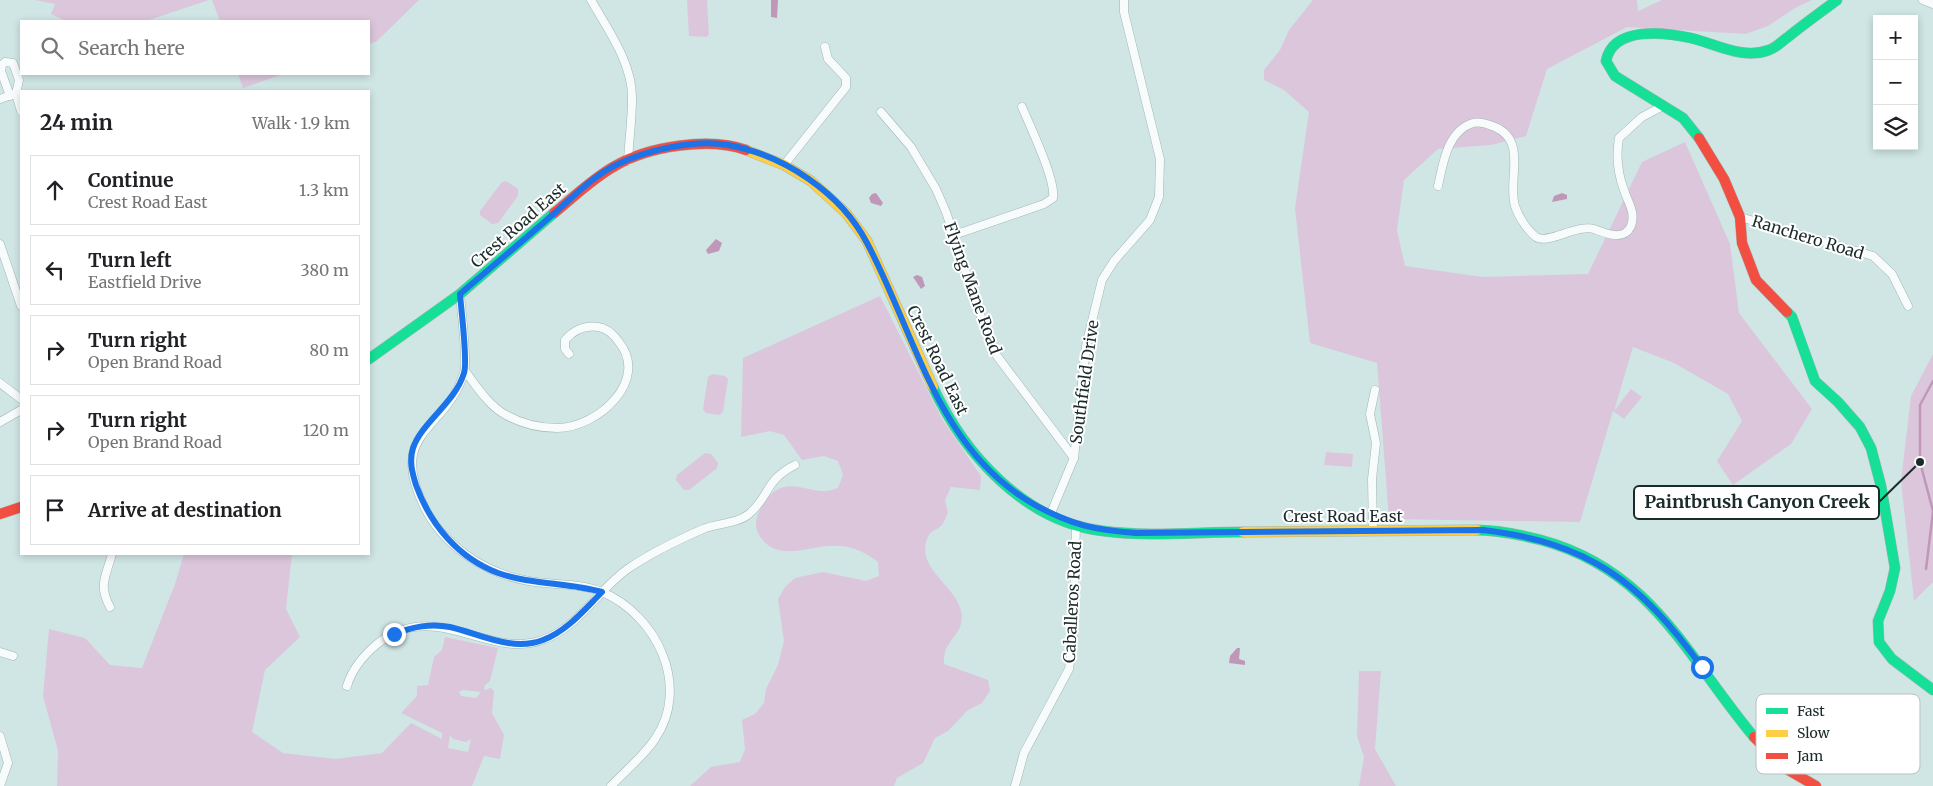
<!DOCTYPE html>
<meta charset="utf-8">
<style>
:root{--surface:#fff;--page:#f2f2f2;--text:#202124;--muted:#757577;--line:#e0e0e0}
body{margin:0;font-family:Merriweather,serif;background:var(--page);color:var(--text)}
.controls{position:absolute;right:15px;top:15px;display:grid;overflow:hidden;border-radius:0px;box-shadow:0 2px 8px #0003}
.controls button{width:45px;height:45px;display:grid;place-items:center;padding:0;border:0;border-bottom:1px solid var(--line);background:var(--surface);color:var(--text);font:25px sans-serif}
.stop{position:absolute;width:15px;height:15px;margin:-11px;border:4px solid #1a73e8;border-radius:50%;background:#fff}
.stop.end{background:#1a73e8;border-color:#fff;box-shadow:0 1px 5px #0008}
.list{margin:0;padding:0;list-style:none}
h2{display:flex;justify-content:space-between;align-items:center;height:65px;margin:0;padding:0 20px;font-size:21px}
h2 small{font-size:16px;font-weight:400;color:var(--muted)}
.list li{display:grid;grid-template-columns:32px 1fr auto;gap:15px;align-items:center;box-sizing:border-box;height:70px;margin:0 10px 10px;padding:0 10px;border:1px solid var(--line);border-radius:0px}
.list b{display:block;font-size:19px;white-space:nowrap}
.list p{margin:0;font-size:16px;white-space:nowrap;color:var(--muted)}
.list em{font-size:16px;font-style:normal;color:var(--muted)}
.icon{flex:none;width:28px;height:28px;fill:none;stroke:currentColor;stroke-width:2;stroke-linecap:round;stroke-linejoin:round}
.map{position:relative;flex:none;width:1933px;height:786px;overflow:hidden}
.search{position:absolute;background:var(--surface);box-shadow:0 2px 8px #0003;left:20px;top:20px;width:350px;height:55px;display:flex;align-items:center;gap:12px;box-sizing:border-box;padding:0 18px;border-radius:0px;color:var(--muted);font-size:19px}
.panel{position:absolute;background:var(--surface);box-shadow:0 2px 8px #0003;left:20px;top:90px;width:350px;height:465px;border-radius:0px}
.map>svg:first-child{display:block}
.green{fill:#dcc6dc;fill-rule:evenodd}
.water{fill:#c097b9}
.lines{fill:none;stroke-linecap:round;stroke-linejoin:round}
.stream{stroke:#c097b9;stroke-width:2.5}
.street-casing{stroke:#a3b5b4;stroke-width:9}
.fast-casing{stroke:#a3b5b4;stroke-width:11}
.slow-casing{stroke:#a3b5b4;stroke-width:11}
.jam-casing{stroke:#a3b5b4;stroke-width:11}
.street{stroke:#f8fbfb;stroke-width:8}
.fast{stroke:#16e098;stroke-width:10}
.slow{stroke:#ffcf43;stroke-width:10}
.jam{stroke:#f24e42;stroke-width:10}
.route{stroke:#1a73e8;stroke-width:6}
.labels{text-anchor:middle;stroke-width:4;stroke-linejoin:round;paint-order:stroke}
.street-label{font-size:16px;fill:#1b2a2a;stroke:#fff}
.key{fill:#fff;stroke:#bbbfbf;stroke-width:1}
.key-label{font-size:14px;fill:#1b2a2a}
.leader{fill:none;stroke:#1b2a2a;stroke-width:2}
.callout-dot{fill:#1b2a2a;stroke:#fff;stroke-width:2}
.callout{fill:#fff;stroke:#1b2a2a;stroke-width:2}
.callout-label{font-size:18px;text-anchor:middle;font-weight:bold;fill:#1b2a2a}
</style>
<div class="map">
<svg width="1933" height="786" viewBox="0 0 1933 786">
<rect width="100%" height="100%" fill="#cfe6e5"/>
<!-- green -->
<g class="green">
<path d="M35,0H209L146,21H66L51,14L55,4Z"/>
<path d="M212,0H419L377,41L369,44V21H220Z"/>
<path d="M687,0H707L709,35L706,37L689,36Z"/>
<path d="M1313,0H1637L1638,11L1662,0H1812L1795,8L1768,26L1746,34L1627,27L1547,69L1526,136L1491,145L1438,149L1404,180L1397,230L1405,266L1483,277L1588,274L1642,162L1685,142L1730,244L1739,313L1812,409L1791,444L1733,485L1717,461L1742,421L1728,394L1674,363L1633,347L1614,411L1631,389L1642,397L1624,419L1613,411L1580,522L1389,519L1377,363L1310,343L1295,208L1309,112L1284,90L1264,80V70L1280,50L1289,30Z"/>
<path d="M238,74H283L243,88Z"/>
<path d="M506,181L518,189V196L498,223L492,224L480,215V211L502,182Z"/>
<path d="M880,296L942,419L981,476L980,490L951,487L945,500L948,513C946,517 944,523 941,526C937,530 931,531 929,535C912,566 955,584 961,611C965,629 953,635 946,649C944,653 944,659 944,664L988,680L990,691L982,703L968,710L948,731L935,738L923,763L897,778L894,786H690L711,767L740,762L745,749L742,720L755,714L764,703L766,689L778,665L784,641L778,599L785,587L795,578L823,572L866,581L879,576L878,562C866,553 855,547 840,546C813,543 780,564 761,538C754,529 755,519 760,510C764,501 772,491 781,488C794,483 809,491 823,491C828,492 833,489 838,488L843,475L838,461L824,456L802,460L784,435L770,431L741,437L743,358Z"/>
<path d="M1933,354V582L1914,601L1901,481L1911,396Z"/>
<path d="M712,374L725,376L728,379L723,412L719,415L706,413L703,409L708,377Z"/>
<path d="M1326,452L1353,454L1352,467L1324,465Z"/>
<path d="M705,453L711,454L718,463L717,468L689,490H684L676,480L677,475Z"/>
<path d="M184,554H292L286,609L300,637L265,670L252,732L283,753L335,759L382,753L411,723L442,739V733L401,713L417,696V686L428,685L434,657L442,650L445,637L498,648L490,681L485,685L484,690L491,688L494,691L492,713L504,735L500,759L484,756L472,786H57L58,751L43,696L49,629L85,638L110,665L142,668L175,584ZM463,690L480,692H481L476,698L461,696L459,692ZM450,735L453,739L466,742L471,739L468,752L448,748Z"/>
<path d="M1359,671H1381L1375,749L1396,786H1359L1364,757L1357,736Z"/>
</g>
<!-- water -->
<g class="water">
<path d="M771,0H778L777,18L771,17Z"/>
<path d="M876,193L883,203L881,206L871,203L869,198L872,194Z"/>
<path d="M1562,193L1567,195V199L1552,202L1554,196Z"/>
<path d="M716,239L722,243L719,251L708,254L706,250Z"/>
<path d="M917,275L922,277L925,286L921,289L913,277Z"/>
<path d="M1237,648H1240L1239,659L1245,661V665L1229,663L1230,656Z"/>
</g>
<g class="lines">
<!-- stream -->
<g class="stream">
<path d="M1933,381L1920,405V462L1933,511"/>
<path d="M1926,569L1933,512"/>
</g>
<!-- street casing -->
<g class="street-casing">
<g id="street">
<path d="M591,0C608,30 633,64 632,99C632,120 629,140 628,161"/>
<path d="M1923,0L1933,4"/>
<path d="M16,94L21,111"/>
<path d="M10,96L1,71L2,65L5,62L13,63L19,80L16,94"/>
<path d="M0,99L14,94"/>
<path d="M881,112L911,147L936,189L946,212L982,320L997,356L1074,458"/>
<path d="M784,165L846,87V78L828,59L825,47"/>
<path d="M1438,186C1443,164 1447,131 1473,123C1480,121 1488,124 1495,127C1528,141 1507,181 1515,206C1518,216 1527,230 1536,237C1547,245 1577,224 1594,229C1605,233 1624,242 1631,226C1636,212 1628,203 1624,190C1618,174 1616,155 1619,138L1642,117L1663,106"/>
<path d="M1740,217L1873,256L1892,274L1908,306"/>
<path d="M954,235L1044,204L1053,198C1056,180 1030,126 1022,107"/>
<path d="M0,244L21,306"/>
<path d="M460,294C461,309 468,362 464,373C446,431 387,431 424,506C442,544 483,572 524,580C550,586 577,582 602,592C657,615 691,687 655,739C644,756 625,771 611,786"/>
<path d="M465,371C477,387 489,406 506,415C522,424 540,428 557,428C597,428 650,381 619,342C614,335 607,328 598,327C584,325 574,330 565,340V349L569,354"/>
<path d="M0,383L21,399"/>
<path d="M0,422L21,410"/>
<path d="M1051,513L1074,458L1086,346L1102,280L1114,261L1150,220L1159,197L1160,159L1124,12V0"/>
<path d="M1373,531L1372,479L1376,443L1370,414L1375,390"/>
<path d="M110,607C98,585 106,576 112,554"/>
<path d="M0,652L13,656"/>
<path d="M347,686C352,669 364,655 377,644C435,597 487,660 542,640C579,628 598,589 629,568C651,553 678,540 703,529C717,523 737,524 749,514C770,496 765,480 795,465"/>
<path d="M0,736L8,763L0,786"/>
<path d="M1015,786L1024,753L1069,669L1073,640L1076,525"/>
</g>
</g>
<!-- fast casing -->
<g class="fast-casing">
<g id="fast">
<path d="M1699,138L1683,118L1615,76L1606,61C1613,26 1664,32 1691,38C1716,44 1743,60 1769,50C1776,48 1782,41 1788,37C1804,24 1821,12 1837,0"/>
<path d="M1787,312L1792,317L1815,381L1838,402L1860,427L1871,448L1881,486L1895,568L1890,591L1878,621L1879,642L1892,659L1933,690"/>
<path d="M369,359L460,294L554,213"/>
<path d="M933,387C964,454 1025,522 1103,531C1149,537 1197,532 1243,532"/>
<path d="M1477,530C1498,530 1521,535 1541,540C1652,570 1687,657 1754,737"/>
</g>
</g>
<!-- slow casing -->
<g class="slow-casing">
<g id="slow">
<path d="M746,150L784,165L811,181L846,213L867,241L933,387"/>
<path d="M1243,532L1477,530"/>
</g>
</g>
<!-- jam casing -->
<g class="jam-casing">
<g id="jam">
<path d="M1699,138L1724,179L1740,217L1742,243L1756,280L1787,312"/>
<path d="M554,213C574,197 593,178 615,166C649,146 709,137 746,150"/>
<path d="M0,514L21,507"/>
<path d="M1754,737L1783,767L1816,786"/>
</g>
</g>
<!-- street -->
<use href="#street" class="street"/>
<!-- fast -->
<use href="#fast" class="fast"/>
<!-- slow -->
<use href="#slow" class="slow"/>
<!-- jam -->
<use href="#jam" class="jam"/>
</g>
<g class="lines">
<!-- route -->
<path class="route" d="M394,634C413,627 430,623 450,627C480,634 512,652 543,640C567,631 584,610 602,592C568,582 532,585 498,573C458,558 430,524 416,485C412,472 409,461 413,448C422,422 455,403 464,373C468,362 461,309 460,294C493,266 526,238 558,210C576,194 595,175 616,165C646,150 695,139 728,145C784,155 841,193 867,243C916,335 937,450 1035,505C1072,525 1094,530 1136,533L1483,530C1590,543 1639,581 1702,667"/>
</g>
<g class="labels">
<!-- street labels -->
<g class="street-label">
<text transform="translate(518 225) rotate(-41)" y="6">Crest Road East</text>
<text transform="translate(1808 237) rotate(17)" y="6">Ranchero Road</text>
<text transform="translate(973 288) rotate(70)" y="6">Flying Mane Road</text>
<text transform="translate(938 360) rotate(64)" y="6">Crest Road East</text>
<text transform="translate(1084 382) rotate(-82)" y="6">Southfield Drive</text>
<text x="1343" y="522">Crest Road East</text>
<text transform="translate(1072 602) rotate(-87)" y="6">Caballeros Road</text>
</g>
</g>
<!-- legend -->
<rect x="1756" y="694" width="164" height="80" rx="8" class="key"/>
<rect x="1766" y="708" width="22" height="6" fill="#16e098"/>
<rect x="1766" y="730" width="22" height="7" fill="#ffcf43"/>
<rect x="1766" y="753" width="22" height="6" fill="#f24e42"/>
<g class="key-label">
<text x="1797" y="716">Fast</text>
<text x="1797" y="738">Slow</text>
<text x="1797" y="761">Jam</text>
</g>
<!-- callouts -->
<path class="leader" d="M1920 462L1879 502"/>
<circle class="callout-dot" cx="1920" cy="462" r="5"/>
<rect class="callout" x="1634" y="486" width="245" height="33" rx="5"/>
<g class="callout-label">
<text x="1757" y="508">Paintbrush Canyon Creek</text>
</g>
</svg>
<div class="controls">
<button>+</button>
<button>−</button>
<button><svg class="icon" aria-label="layers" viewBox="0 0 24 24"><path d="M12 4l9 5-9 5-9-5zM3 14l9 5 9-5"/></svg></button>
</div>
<div class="stop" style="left:1702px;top:667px"></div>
<div class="stop end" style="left:394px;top:634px"></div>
<div class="search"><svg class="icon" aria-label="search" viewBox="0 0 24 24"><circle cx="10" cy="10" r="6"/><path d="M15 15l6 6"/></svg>Search here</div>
<section class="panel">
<h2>24 min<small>Walk · 1.9 km</small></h2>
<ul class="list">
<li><svg class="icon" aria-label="ahead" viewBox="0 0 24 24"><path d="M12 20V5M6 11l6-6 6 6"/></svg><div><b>Continue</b><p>Crest Road East</p></div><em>1.3 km</em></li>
<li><svg class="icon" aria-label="left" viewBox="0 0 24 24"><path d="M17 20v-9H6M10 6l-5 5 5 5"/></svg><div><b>Turn left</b><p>Eastfield Drive</p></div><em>380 m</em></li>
<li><svg class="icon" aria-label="right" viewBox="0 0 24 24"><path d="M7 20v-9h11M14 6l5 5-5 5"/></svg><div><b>Turn right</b><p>Open Brand Road</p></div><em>80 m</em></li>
<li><svg class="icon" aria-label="right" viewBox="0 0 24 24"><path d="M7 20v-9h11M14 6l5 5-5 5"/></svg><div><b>Turn right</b><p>Open Brand Road</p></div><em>120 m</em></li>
<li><svg class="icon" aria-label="arrive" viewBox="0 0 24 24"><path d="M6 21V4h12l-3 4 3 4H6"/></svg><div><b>Arrive at destination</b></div></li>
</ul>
</section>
</div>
